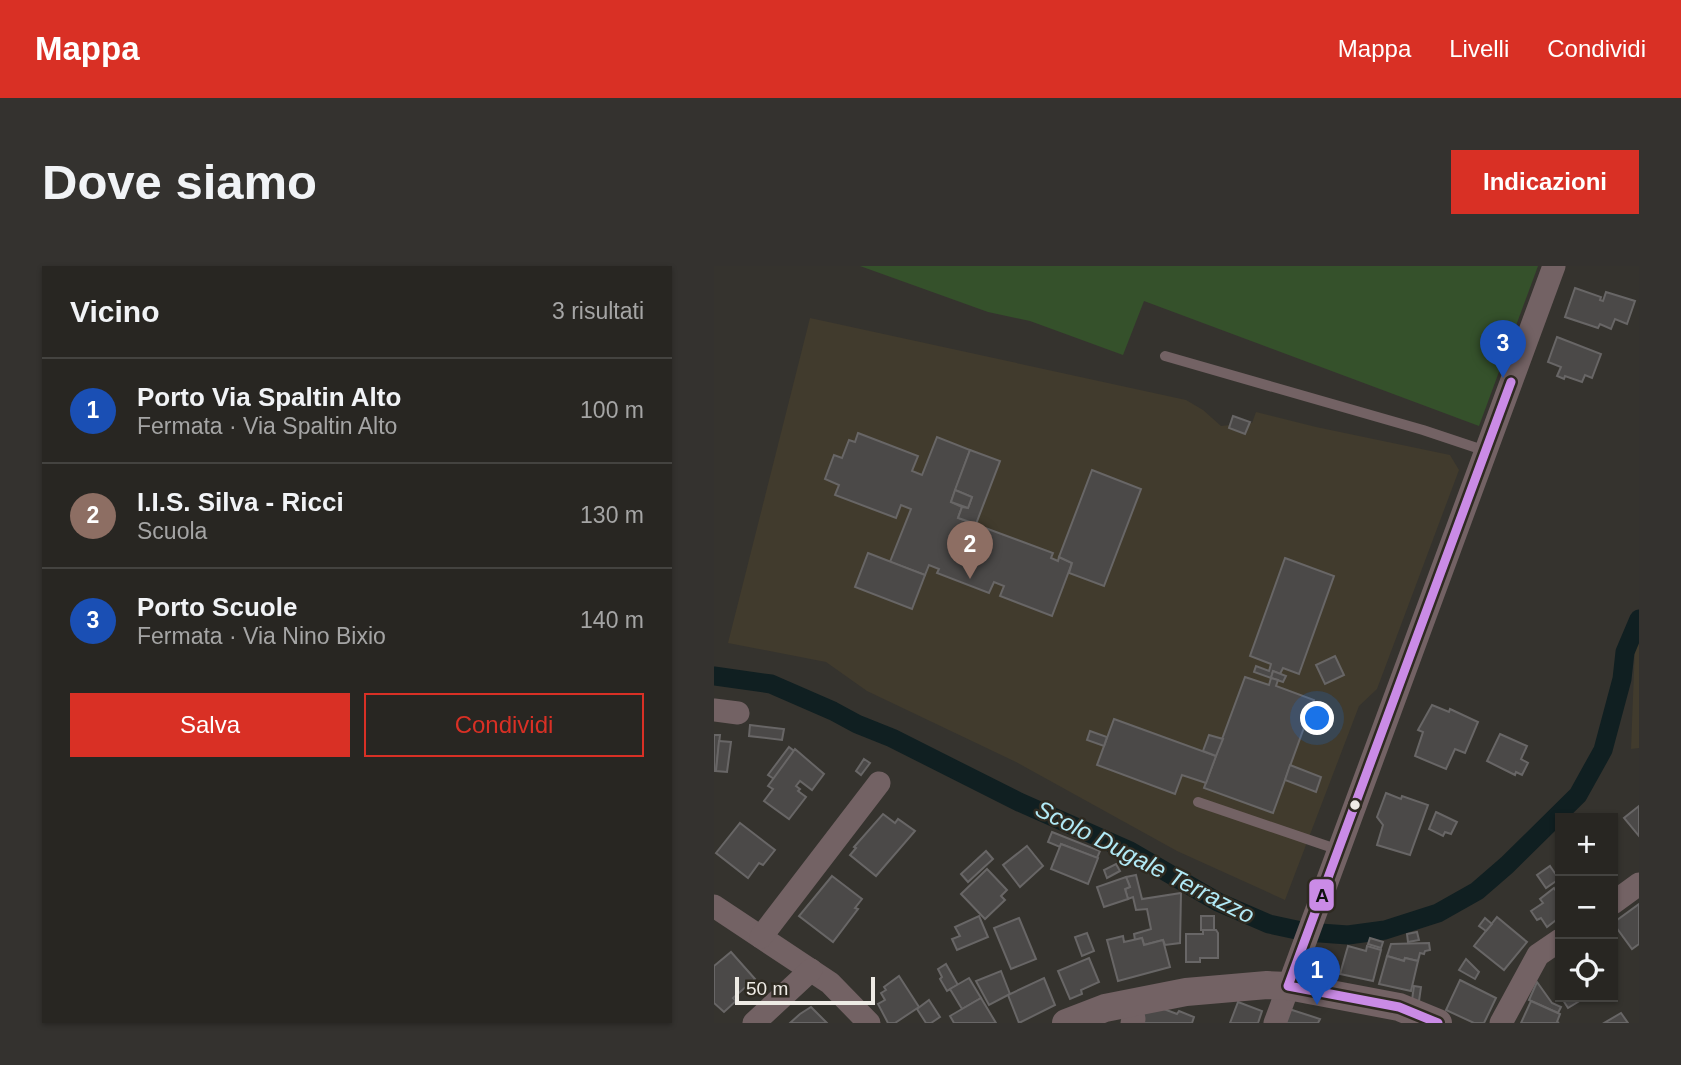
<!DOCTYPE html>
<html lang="it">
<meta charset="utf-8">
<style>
:root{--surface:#282622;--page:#34322f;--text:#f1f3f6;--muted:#a5a5a5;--line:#444340;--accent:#d93025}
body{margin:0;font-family:Arial,sans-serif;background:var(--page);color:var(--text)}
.controls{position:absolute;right:21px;bottom:21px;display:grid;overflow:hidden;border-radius:0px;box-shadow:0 2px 5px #0004}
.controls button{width:63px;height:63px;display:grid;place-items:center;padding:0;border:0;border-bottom:2px solid var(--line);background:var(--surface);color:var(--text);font:35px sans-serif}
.scale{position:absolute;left:21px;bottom:18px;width:140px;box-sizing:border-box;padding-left:7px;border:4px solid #eeebe5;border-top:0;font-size:19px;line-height:24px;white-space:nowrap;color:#eeebe5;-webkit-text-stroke:5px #2e2a21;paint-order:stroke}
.you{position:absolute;left:604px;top:453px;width:24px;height:24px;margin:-18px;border:5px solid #fff;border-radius:50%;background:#1a73e8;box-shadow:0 0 0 10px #1a73e833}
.badge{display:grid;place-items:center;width:46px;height:46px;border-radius:50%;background:var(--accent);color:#fff;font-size:23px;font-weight:700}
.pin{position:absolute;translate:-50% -58px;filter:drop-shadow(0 2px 4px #0008)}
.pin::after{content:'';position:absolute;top:37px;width:24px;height:21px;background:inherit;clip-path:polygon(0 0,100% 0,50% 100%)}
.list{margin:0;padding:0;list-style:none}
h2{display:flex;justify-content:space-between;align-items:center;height:91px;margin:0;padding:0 28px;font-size:30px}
h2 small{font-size:23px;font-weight:400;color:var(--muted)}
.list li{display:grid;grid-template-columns:46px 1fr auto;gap:21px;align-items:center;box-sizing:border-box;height:105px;padding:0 28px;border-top:2px solid var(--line)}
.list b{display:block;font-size:26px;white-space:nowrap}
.list p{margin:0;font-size:23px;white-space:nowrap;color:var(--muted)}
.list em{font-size:23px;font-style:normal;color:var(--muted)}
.actions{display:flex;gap:14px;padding:21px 28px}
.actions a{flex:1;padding:16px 0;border:2px solid var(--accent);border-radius:0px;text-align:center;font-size:24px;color:var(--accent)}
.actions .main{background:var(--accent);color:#fff}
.icon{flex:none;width:38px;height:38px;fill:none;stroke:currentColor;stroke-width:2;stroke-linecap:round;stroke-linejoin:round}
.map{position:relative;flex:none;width:925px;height:757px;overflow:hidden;border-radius:0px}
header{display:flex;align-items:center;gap:42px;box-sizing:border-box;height:98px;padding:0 35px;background:var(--accent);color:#fff}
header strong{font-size:33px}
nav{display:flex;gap:38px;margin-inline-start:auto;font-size:24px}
.intro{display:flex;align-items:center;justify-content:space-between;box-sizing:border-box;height:168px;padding:0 42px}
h1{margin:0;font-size:49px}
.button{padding:18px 32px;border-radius:0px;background:var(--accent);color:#fff;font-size:24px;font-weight:700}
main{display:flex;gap:42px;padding:0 42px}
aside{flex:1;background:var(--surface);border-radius:0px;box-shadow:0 2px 5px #0004}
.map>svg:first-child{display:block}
.built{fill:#413b2d}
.green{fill:#35512b}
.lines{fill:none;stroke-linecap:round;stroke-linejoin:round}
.canal{stroke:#101f21;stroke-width:19}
.building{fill:#4b4948;stroke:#686666;stroke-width:2}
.service{stroke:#736264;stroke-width:10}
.minor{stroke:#736264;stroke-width:23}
.tertiary{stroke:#736264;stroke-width:28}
.bus-1-casing{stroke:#2e2a21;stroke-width:14}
.bus-1{stroke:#ca8be6;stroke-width:9}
.bus-dot{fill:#eeebe5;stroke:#2e2a21;stroke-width:2.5}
.labels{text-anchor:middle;stroke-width:5;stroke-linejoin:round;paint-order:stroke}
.water-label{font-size:24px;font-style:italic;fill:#b1e9f5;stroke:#2e2a21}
.line-badge{stroke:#2e2a21;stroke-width:2.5}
.pale-badge-label{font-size:19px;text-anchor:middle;font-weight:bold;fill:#111}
</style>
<header>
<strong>Mappa</strong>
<nav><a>Mappa</a><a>Livelli</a><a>Condividi</a></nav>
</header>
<div class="intro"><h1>Dove siamo</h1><a class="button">Indicazioni</a></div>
<main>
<aside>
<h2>Vicino<small>3 risultati</small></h2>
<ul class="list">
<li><span class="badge" style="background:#1a4fb4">1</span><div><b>Porto Via Spaltin Alto</b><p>Fermata · Via Spaltin Alto</p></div><em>100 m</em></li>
<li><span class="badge" style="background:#8d6e63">2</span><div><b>I.I.S. Silva - Ricci</b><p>Scuola</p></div><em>130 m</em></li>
<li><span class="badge" style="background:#1a4fb4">3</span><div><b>Porto Scuole</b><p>Fermata · Via Nino Bixio</p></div><em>140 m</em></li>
</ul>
<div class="actions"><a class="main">Salva</a><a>Condividi</a></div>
</aside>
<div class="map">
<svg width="925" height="757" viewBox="0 0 925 757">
<rect width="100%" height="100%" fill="#35332e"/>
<!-- built -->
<g class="built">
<path d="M96,52L472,134L489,144L507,160L516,159L519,150L538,157L542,146L602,161L736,189L745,204L663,423L645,440L571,634L463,585L302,496L153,425L112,396L14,377Z"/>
<path d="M925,357V482L917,483L921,379Z"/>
</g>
<!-- green -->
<path class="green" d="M146,0H824L765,160L430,35L409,89L316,55L274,46Z"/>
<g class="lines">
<!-- canal -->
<path class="canal" d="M0,410L57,418L119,445L143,458L178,472L305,536L416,585L504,636L555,658L592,666L634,669L671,664L724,647L763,625L793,599L864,529L889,484L908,413L911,386L925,353"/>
</g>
<!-- building -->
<g class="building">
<path d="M861,22L887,31L886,34L889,35L892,26L921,35L913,58L901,53L897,63L886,58L884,62L851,51Z"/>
<path d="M843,71L887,88L878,112L871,109L868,116L851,110L850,113L843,110L847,101L834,96Z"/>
<path d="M519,150L536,156L531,168L515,162Z"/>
<path d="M144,167L204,190L198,205L208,209L223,171L256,184L237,236L248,241L244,252L339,287L337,292L344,295L345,291L358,297L338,350L286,330L290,320L280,316L275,327L223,307L225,303L215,299L211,309L176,296L197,243L187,239L182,252L121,229L125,219L111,213L120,189L128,192L135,174L141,176Z"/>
<path d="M256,184L286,195L262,258L244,252L248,241L254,242L258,231L241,224Z"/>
<path d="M378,204L427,223L390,320L355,307L358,297L345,291Z"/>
<path d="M241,224L258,231L254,242L237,236Z"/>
<path d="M154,287L211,309L198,343L141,321Z"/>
<path d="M571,292L620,310L585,408L569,402L566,408L559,405L557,412L540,406L542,400L555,405L557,398L536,390Z"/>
<path d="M621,390L630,409L611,418L602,399Z"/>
<path d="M559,405L572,410L569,416L557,412Z"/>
<path d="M531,411L555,419L557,412L564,414L562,420L600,434L559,547L490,522Z"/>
<path d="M718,439L735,446L736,443L764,456L751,487L741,483L732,503L701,490L709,466L704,464Z"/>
<path d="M400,453L502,490L492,517L468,509L461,528L383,499Z"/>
<path d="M36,459L70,463L68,474L35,470Z"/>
<path d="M376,465L393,471L390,480L373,474Z"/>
<path d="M786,468L813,480L807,493L814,497L808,509L802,506L801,509L773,495Z"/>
<path d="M0,469H6L2,505H0Z"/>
<path d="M495,469L509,473L502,490L489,485Z"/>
<path d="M5,475L17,476L13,506L2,505Z"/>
<path d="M75,481L80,485L60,513L54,509Z"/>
<path d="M81,483L110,508L98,524L86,515L82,520L86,523L84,525L92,531L75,553L50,535L59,523L54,520Z"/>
<path d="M150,493L156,497L147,509L142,505Z"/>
<path d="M576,499L607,511L602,526L571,514Z"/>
<path d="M672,527L687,533L688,530L714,539L696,589L663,579L669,559L663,551Z"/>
<path d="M925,540V570L910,552Z"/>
<path d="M722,546L743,556L737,568L731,566L729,570L715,563Z"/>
<path d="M169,548L181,557L184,553L201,565L162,610L136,589L142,582L140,581Z"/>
<path d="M26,557L61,584L49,599L45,597L34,612L2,587Z"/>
<path d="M338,566L386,585L383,592L347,578L346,581L334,576Z"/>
<path d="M347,578L384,592L374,618L337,603Z"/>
<path d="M313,580L329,600L306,621L289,599Z"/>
<path d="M272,585L279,593L254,616L247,608Z"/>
<path d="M402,598L406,605L393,612L390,604Z"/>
<path d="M836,600L845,613L832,622L823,609Z"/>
<path d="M273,603L293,624L287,630L291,634L271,653L247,628Z"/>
<path d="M422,609L428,633L467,627L466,677L451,679L449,674L430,679L428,672L421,674L420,668L437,663L433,643L422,644L419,631L414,633L411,623L416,621L412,611Z"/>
<path d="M118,610L148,633L141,642L144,643L119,676L85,650Z"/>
<path d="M412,611L416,621L411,623L414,633L390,641L383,621Z"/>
<path d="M840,622L846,631V651L833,661L827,652L823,654L817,645L829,637L826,633Z"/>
<path d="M925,638V678L918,683L899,657Z"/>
<path d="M265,650L274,671L243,684L238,673L246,670L241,661Z"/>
<rect x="487" y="650" width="13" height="14"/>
<path d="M783,651L813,676L790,704L760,680Z"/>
<path d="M305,652L322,693L297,703L280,662Z"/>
<path d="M771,652L778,658L772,665L765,660Z"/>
<path d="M489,664H502L504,667V692H486V696H472V668H489Z"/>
<path d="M703,666L705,674L694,676L693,668Z"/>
<path d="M373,667L380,685L368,690L361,671Z"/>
<path d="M409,670L410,676L428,672L430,679L449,674L456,701L404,715L393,674Z"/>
<path d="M656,672L669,676L667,682L654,678Z"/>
<path d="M715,677L716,684L711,685L710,688L706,687L704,695L691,692L690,695L673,690L677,678Z"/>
<path d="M634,680L652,685L653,680L667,684L659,715L626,708Z"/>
<path d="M17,686L41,713L19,732L22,735L10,746L0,737V700Z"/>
<path d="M673,690L690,695L691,692L704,695L697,725L665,718Z"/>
<path d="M375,692L385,716L367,724L368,728L356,733L344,705Z"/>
<path d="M752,693L765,706L761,713L745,704Z"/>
<path d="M232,698L244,719L233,725L226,713L228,711L224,703Z"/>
<path d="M287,705L296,728L275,739L262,715Z"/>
<path d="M185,710L205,741L181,757H174L164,738L171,734L167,727L172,724L170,721Z"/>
<path d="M255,712L267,732L248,743L236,723Z"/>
<path d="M330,712L341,739L305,757L294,729Z"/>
<path d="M746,714L782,732L770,757H760L732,744Z"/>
<path d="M823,716L838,737L847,741L844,747L815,734Z"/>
<path d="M700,720L707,721L705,735L698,734Z"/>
<path d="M847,731H864L867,734L854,742Z"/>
<path d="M267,732L282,757H240L236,750Z"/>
<path d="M215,734L226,751L217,757H212L203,743Z"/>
<path d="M817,735L846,748L843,756L845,757H807Z"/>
<path d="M524,736L548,745L544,757H516Z"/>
<path d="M97,741L113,757H76L86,748Z"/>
<path d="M447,742L463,748L465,745L480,751L478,757H423L427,745Z"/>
<path d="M575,743L606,753L604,757H570Z"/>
<path d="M907,747L914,757H890Z"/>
</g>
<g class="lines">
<!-- service -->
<g class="service">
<path d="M451,90L709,164L772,185"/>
<path d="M484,536L625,584"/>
</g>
<!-- minor -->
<g class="minor">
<path d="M0,444L24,447"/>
<path d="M899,637L925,618"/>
<path d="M0,640L116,717L155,757"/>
<path d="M47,671L165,517"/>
<path d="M417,737L420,753L418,757"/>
<path d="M40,757L97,704"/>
<path d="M561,757L840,0"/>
<path d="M787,757L824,689L846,674"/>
</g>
<!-- tertiary -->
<path class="tertiary" d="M352,757L391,742L472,726L553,719L574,720L685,741L724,757"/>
<!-- bus-1 casing -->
<g class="bus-1-casing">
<path id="bus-1" d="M724,757L685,741L574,720L797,116"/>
</g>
<!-- bus-1 -->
<use href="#bus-1" class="bus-1"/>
</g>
<!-- markers -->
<circle class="bus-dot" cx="641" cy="539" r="6"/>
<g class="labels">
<!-- water labels -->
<g class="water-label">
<text transform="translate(431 596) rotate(27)" y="8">Scolo Dugale Terrazzo</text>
</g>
</g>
<rect class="line-badge" x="594" y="612" width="27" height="34" rx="7" fill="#ca8be6"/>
<g class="pale-badge-label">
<text x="608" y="636">A</text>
</g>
</svg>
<div class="controls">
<button>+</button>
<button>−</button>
<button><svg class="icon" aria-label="locate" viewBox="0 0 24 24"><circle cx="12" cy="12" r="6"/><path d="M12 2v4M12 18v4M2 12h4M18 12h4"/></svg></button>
</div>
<div class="scale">50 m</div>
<div class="you"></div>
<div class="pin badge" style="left:603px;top:739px;background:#1a4fb4">1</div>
<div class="pin badge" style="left:256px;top:313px;background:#8d6e63">2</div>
<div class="pin badge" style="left:789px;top:112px;background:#1a4fb4">3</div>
</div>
</main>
